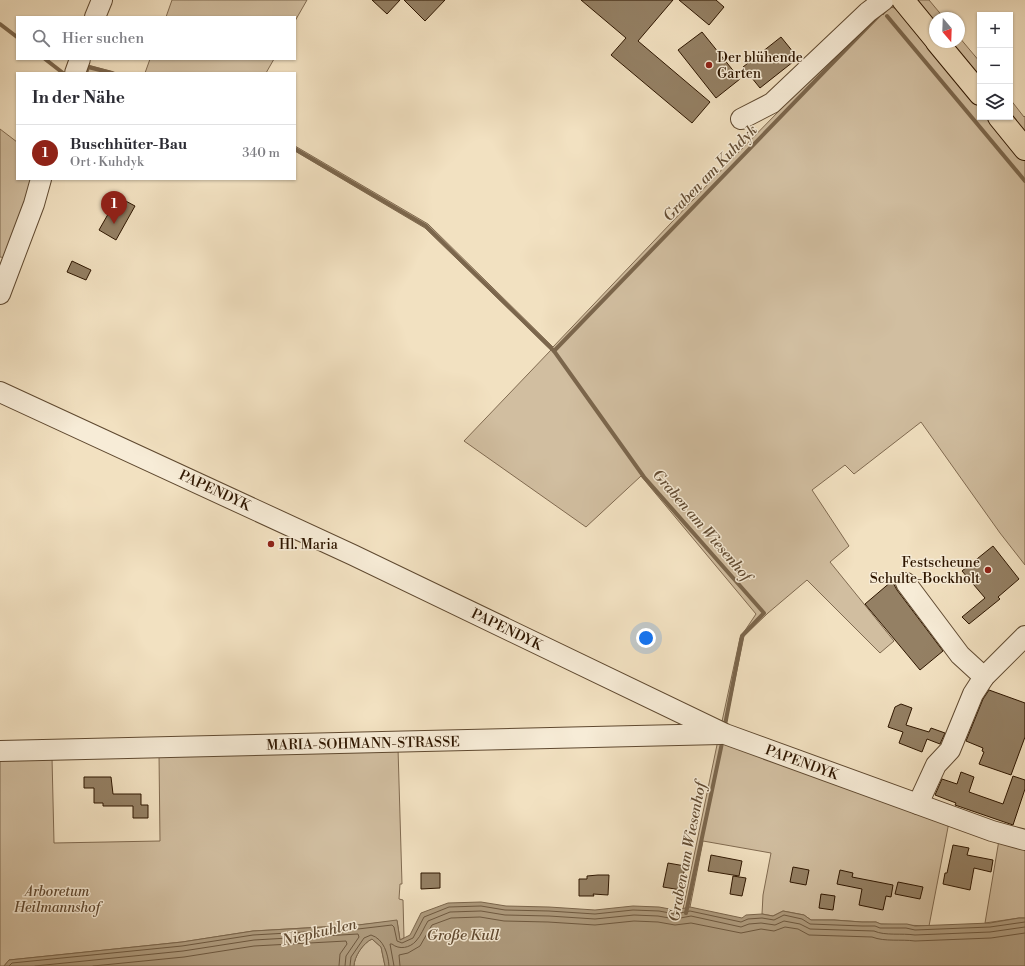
<!DOCTYPE html>
<html lang="de">
<meta charset="utf-8">
<style>
:root{--surface:#fff;--page:#f2f2f3;--text:#2b2b33;--muted:#7c7c81;--line:#e1e1e2;--accent:#8f2418}
body{margin:0;font-family:"Libre Bodoni",serif;background:var(--page);color:var(--text)}
.controls{position:absolute;right:12px;top:12px;display:grid;overflow:hidden;border-radius:0px;box-shadow:0 1px 3px #0004}
.controls button{width:36px;height:36px;display:grid;place-items:center;padding:0;border:0;border-bottom:1px solid var(--line);background:var(--surface);color:var(--text);font:20px sans-serif}
.compass{position:absolute;left:929px;top:12px;width:36px;height:36px;border-radius:50%;background:var(--surface);box-shadow:0 1px 3px #0004;rotate:161deg}
.you{position:absolute;left:646px;top:638px;width:14px;height:14px;margin:-10px;border:3px solid #fff;border-radius:50%;background:#1a73e8;box-shadow:0 0 0 6px #1a73e833}
.badge{display:grid;place-items:center;width:26px;height:26px;border-radius:50%;background:var(--accent);color:#fff;font-size:13px;font-weight:700}
.pin{position:absolute;translate:-50% -33px;filter:drop-shadow(0 1px 2px #0008)}
.pin::after{content:'';position:absolute;top:21px;width:14px;height:12px;background:inherit;clip-path:polygon(0 0,100% 0,50% 100%)}
.list{margin:0;padding:0;list-style:none}
h2{display:flex;justify-content:space-between;align-items:center;height:52px;margin:0;padding:0 16px;font-size:17px}
h2 small{font-size:13px;font-weight:400;color:var(--muted)}
.list li{display:grid;grid-template-columns:26px 1fr auto;gap:12px;align-items:center;box-sizing:border-box;height:56px;padding:0 16px;border-top:1px solid var(--line)}
.list b{display:block;font-size:15px;white-space:nowrap}
.list p{margin:0;font-size:13px;white-space:nowrap;color:var(--muted)}
.list em{font-size:13px;font-style:normal;color:var(--muted)}
.icon{flex:none;width:22px;height:22px;fill:none;stroke:currentColor;stroke-width:2;stroke-linecap:round;stroke-linejoin:round}
.map{position:relative;flex:none;width:1025px;height:966px;overflow:hidden}
.search{position:absolute;background:var(--surface);box-shadow:0 1px 3px #0004;left:16px;top:16px;width:280px;height:44px;display:flex;align-items:center;gap:10px;box-sizing:border-box;padding:0 14px;border-radius:0px;color:var(--muted);font-size:15px}
.panel{position:absolute;background:var(--surface);box-shadow:0 1px 3px #0004;left:16px;top:72px;width:280px;height:108px;border-radius:0px}
.map>svg:first-child{display:block}
.green{fill:#d1bea0;stroke:#806a50}
.water{fill:#af9c7f;stroke:#7b664c}
.lines{fill:none;stroke-linecap:round;stroke-linejoin:round}
.shore{stroke:#6e5940;stroke-width:1}
.stream{stroke:#7b664c;stroke-width:4}
.building{fill:#948064;stroke:#2e1600}
.minor-casing{stroke:#5f4930;stroke-width:22}
.major-casing{stroke:#2e1600;stroke-width:24}
.minor{stroke:#f7ecd7;stroke-width:20}
.major{stroke:#f2e1c1;stroke-width:22}
.poi-dot{fill:#8f2418;stroke:#f7ecd7;stroke-width:1.5}
.labels{text-anchor:middle;stroke-width:3;stroke-linejoin:round;paint-order:stroke}
.poi-label{font-size:14px;fill:#2e1600;stroke:#f7ecd7;text-anchor:start}
.street-label{font-size:14px;fill:#2e1600;stroke:#f7ecd7}
.park-label{font-size:14px;font-style:italic;fill:#5f4830;stroke:#f7ecd7}
.water-label{font-size:15px;font-style:italic;fill:#624c33;stroke:#f7ecd7}
</style>
<div class="map">
<svg width="1025" height="966" viewBox="0 0 1025 966">
<rect width="100%" height="100%" fill="#f2e1c1"/>
<filter id="stains"><feTurbulence type="fractalNoise" baseFrequency=".005" numOctaves="4"/><feColorMatrix values="0 0 0 0 .2 0 0 0 0 .09 0 0 0 0 .02 0 0 0 .5 -.17"/></filter>
<radialGradient id="worn" r=".72"><stop offset=".6" stop-color="#630" stop-opacity="0"/><stop offset="1" stop-color="#630" stop-opacity=".3"/></radialGradient>
<!-- green -->
<g class="green">
<path d="M172,0H307L295,21V17H166Z"/>
<path d="M913,0H929L944,18H935V26Z"/>
<path d="M890,7L904,10L980,103V117H992L1025,158V565L1000,533L921,422L854,474L845,465L812,490L849,546L830,562L894,641L880,653L807,580L768,613L744,636L725,728L721,726L740,638L756,614L641,476L586,527L464,441L551,350L425,228L295,151V146L428,224L553,347L730,161L878,10L883,15Z"/>
<path d="M959,37L980,62V81L948,42H959Z"/>
<path d="M150,59H274L266,73H145Z"/>
<path d="M88,65L117,73H85Z"/>
<path d="M1010,99L1024,117L1025,116V136L1010,117Z"/>
<path d="M0,129L17,142V179H40L12,259L0,257Z"/>
<path d="M718,740L949,822L929,926L880,924L876,922H862L834,920H811L804,915L783,911L773,916L762,914L763,895L771,853L703,841L690,907L683,909Z"/>
<path d="M398,748L402,884H400L399,899L403,900L404,938L400,940L397,921L358,925L253,931L182,942L9,960L4,966H0V758L52,757L54,843L160,841L159,754Z"/>
<path d="M999,840L1025,849V918H1019L985,923Z"/>
<path d="M372,939L381,947L385,966H354C354,957 363,943 372,939Z"/>
</g>
<!-- water -->
<path class="water" d="M481,902L506,906L549,907L595,910L633,906L659,907L675,910L690,907L742,918L746,915L762,914L773,916L783,911L804,915L811,920H834L862,922H876L881,924H907L915,926L990,923L1019,918H1025V966H385L381,947L372,939C363,943 354,957 354,966H4L9,960L182,942L253,931L358,925L397,920L400,940L410,935L421,913L448,903Z"/>
<g class="lines">
<!-- shore -->
<g class="shore">
<path d="M9,966L12,963L182,946L253,935L358,929L392,925L394,927L397,941L402,943L413,938L424,917L449,907L481,906L505,910L549,911L595,914L633,910L659,911L675,914L690,911L741,922L748,919L762,918L774,920L784,915L802,919L810,924L862,926H875L880,928H906L915,930L990,927L1025,922"/>
<path d="M35,966L183,951L254,940L358,934L359,937L346,956L345,966"/>
<path d="M93,966L184,957L254,946L346,941L347,944L340,954L339,966"/>
<path d="M350,966L351,957L364,938L371,935C384,939 388,954 389,966"/>
<path d="M394,966L390,944H392C399,950 410,948 416,941C421,936 424,927 428,921L450,912L481,911L505,915L549,916L595,919L634,915L658,916L675,919L691,916L741,927L749,924L761,923L775,925L784,921L800,924L810,929L874,931C885,936 902,933 915,935L990,932L1025,927"/>
<path d="M400,966L399,955L408,953L420,946L432,925L451,918L480,917L504,921L548,922L595,925L634,921L658,922L675,925L691,923L741,933L761,929L774,931L785,927L798,929L809,935L872,937C885,942 901,939 915,941L991,938L1025,933"/>
</g>
<!-- stream -->
<g class="stream">
<path d="M887,16L1025,181"/>
<path d="M0,24L17,37"/>
<path d="M45,59L63,73"/>
<path d="M86,73L88,67L112,73"/>
<path d="M295,149L426,226L554,351L644,477L764,613L742,636L725,725"/>
<path d="M554,351L880,14"/>
<path d="M686,913L722,743"/>
</g>
</g>
<!-- building -->
<g class="building">
<path d="M372,0H400L387,14Z"/>
<path d="M404,0H445L425,21Z"/>
<path d="M581,0H673L638,41L710,102L692,123L611,55L626,38Z"/>
<path d="M679,0H716L724,7L709,25Z"/>
<path d="M702,32L740,79L716,98L678,50Z"/>
<path d="M781,37L798,58L760,88L743,67Z"/>
<path d="M122,199L135,206L116,240L99,230L111,209L116,211Z"/>
<path d="M72,261L91,270L86,280L67,272Z"/>
<path d="M993,546L1019,579L998,597L1000,599L969,624L962,617L985,598L962,571Z"/>
<path d="M892,581L897,590L943,651L920,670L865,604Z"/>
<path d="M989,690L1025,703V737L1011,775L979,764L984,752L982,751L983,748L966,741L983,699Z"/>
<path d="M901,704L912,708L906,725L929,732L931,728L945,733L940,744L927,739L922,752L899,743L903,732L888,727L895,707Z"/>
<path d="M961,772L974,777L969,792L1003,804L1013,776L1025,780V789L1013,825L955,805L956,803L935,795L942,779L957,784Z"/>
<path d="M84,777H111L113,794H141V805H148V818H133V806H103V803H94V788H84Z"/>
<path d="M953,845L969,848L967,855L993,860L991,872L974,868L970,890L943,884L945,873H947Z"/>
<path d="M711,855L742,861L739,876L708,871Z"/>
<path d="M668,863L685,866L681,890L663,887Z"/>
<path d="M793,867L809,870L806,885L790,882Z"/>
<path d="M840,870L853,873L852,877L893,885L891,897L886,896L883,910L859,905L862,889L837,884Z"/>
<path d="M421,873H440V888L421,889Z"/>
<path d="M598,875H609L608,895L593,894L594,896H579V879H587V876Z"/>
<path d="M733,876L746,878L742,896L730,894Z"/>
<path d="M898,882L923,887L920,899L895,894Z"/>
<path d="M821,894L835,896L833,910L819,908Z"/>
</g>
<g class="lines">
<!-- minor casing -->
<g class="minor-casing">
<g id="minor">
<path d="M95,17L102,0"/>
<path d="M75,73L80,59"/>
<path d="M741,119L772,103L868,12L884,0"/>
<path d="M0,294L34,204L41,179"/>
<path d="M0,392L353,555L725,734L992,831L1025,840"/>
<path d="M906,583L960,655L984,677"/>
<path d="M0,751L721,734"/>
<path d="M918,804L936,765L950,750L973,694L984,677L1025,636"/>
</g>
</g>
<!-- major casing -->
<g class="major-casing">
<g id="major">
<path d="M903,0L935,39"/>
<path d="M937,42L980,94"/>
<path d="M999,117L1025,149"/>
</g>
</g>
<!-- minor -->
<use href="#minor" class="minor"/>
<!-- major -->
<use href="#major" class="major"/>
</g>
<!-- markers -->
<g class="poi-dot">
<circle cx="709" cy="65" r="4"/>
<circle cx="271" cy="544" r="4"/>
<circle cx="988" cy="570" r="4"/>
</g>
<g class="labels">
<!-- poi labels -->
<g class="poi-label">
<text x="717" y="62">Der blühende<tspan x="717" dy="16">Garten</tspan></text>
<text x="279" y="549">Hl. Maria</text>
<text x="980" y="567" text-anchor="end">Festscheune<tspan x="980" dy="16">Schulte-Bockholt</tspan></text>
</g>
<!-- street labels -->
<g class="street-label">
<text transform="translate(215 490) rotate(25)" y="5">PAPENDYK</text>
<text transform="translate(507 629) rotate(26)" y="5">PAPENDYK</text>
<text transform="translate(363 743) rotate(-1)" y="5">MARIA-SOHMANN-STRASSE</text>
<text transform="translate(802 762) rotate(20)" y="5">PAPENDYK</text>
</g>
<!-- park labels -->
<g class="park-label">
<text x="57" y="896">Arboretum<tspan x="57" dy="16">Heilmannshof</tspan></text>
</g>
<!-- water labels -->
<g class="water-label">
<text transform="translate(710 173) rotate(-46)" y="5">Graben am Kuhdyk</text>
<text transform="translate(702 525) rotate(49)" y="5">Graben am Wiesenhof</text>
<text transform="translate(687 852) rotate(-79)" y="5">Graben am Wiesenhof</text>
<text transform="translate(319 932) rotate(-13)" y="5">Niepkuhlen</text>
<text x="463" y="940">Große Kull</text>
</g>
</g>
<rect width="100%" height="100%" filter="url(#stains)"/>
<rect width="100%" height="100%" fill="url(#worn)"/>
</svg>
<div class="controls">
<button>+</button>
<button>−</button>
<button><svg class="icon" aria-label="layers" viewBox="0 0 24 24"><path d="M12 4l9 5-9 5-9-5zM3 14l9 5 9-5"/></svg></button>
</div>
<svg class="compass" viewBox="-18 -18 36 36"><path d="M0-13l5 13h-10z" fill="#e53935"/><path d="M0 13l5-13h-10z" fill="#7c7c81"/></svg>
<div class="you"></div>
<div class="pin badge" style="left:114px;top:224px">1</div>
<div class="search"><svg class="icon" aria-label="search" viewBox="0 0 24 24"><circle cx="10" cy="10" r="6"/><path d="M15 15l6 6"/></svg>Hier suchen</div>
<section class="panel">
<h2>In der Nähe<small></small></h2>
<ul class="list">
<li><span class="badge">1</span><div><b>Buschhüter-Bau</b><p>Ort · Kuhdyk</p></div><em>340 m</em></li>
</ul>
</section>
</div>
